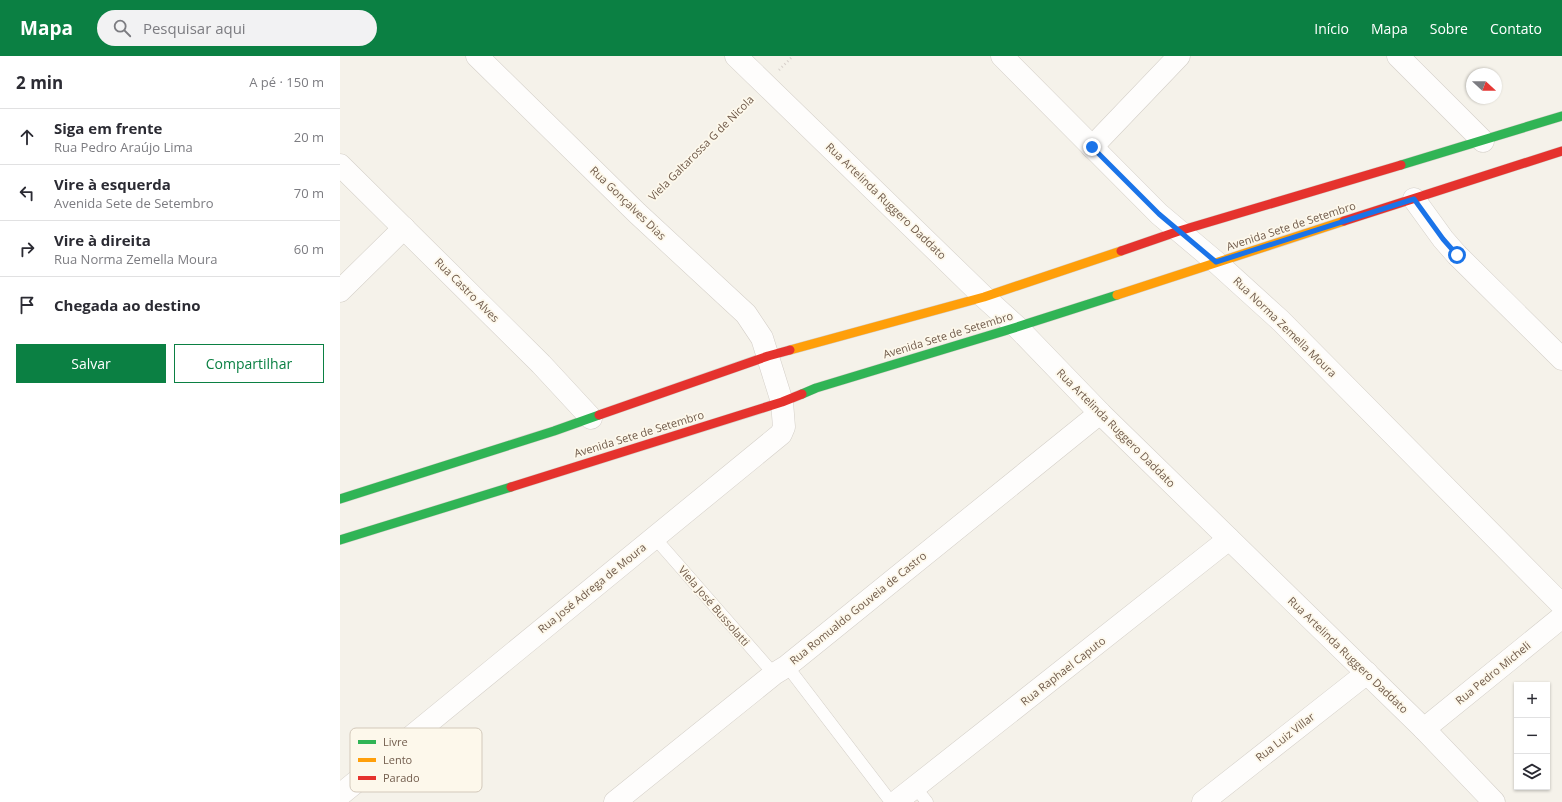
<!DOCTYPE html>
<html lang="pt">
<meta charset="utf-8">
<style>
:root{--surface:#fff;--page:#f2f2f3;--text:#2b2b33;--muted:#7c7c81;--line:#e1e1e2;--accent:#0b8043}
body{margin:0;font-family:"Open Sans",sans-serif;background:var(--page);color:var(--text)}
.controls{position:absolute;right:12px;bottom:12px;display:grid;overflow:hidden;border-radius:0px;box-shadow:0 1px 3px #0004}
.controls button{width:36px;height:36px;display:grid;place-items:center;padding:0;border:0;border-bottom:1px solid var(--line);background:var(--surface);color:var(--text);font:20px sans-serif}
.compass{position:absolute;left:1126px;top:12px;width:36px;height:36px;border-radius:50%;background:var(--surface);box-shadow:0 1px 3px #0004;rotate:111deg}
.stop{position:absolute;width:12px;height:12px;margin:-9px;border:3px solid #1a73e8;border-radius:50%;background:#fff}
.stop.end{background:#1a73e8;border-color:#fff;box-shadow:0 1px 4px #0008}
.list{margin:0;padding:0;list-style:none}
h2{display:flex;justify-content:space-between;align-items:center;height:52px;margin:0;padding:0 16px;font-size:17px}
h2 small{font-size:13px;font-weight:400;color:var(--muted)}
.list li{display:grid;grid-template-columns:26px 1fr auto;gap:12px;align-items:center;box-sizing:border-box;height:56px;padding:0 16px;border-top:1px solid var(--line)}
.list b{display:block;font-size:15px;white-space:nowrap}
.list p{margin:0;font-size:13px;white-space:nowrap;color:var(--muted)}
.list em{font-size:13px;font-style:normal;color:var(--muted)}
.actions{display:flex;gap:8px;padding:12px 16px}
.actions a{flex:1;padding:9px 0;border:1px solid var(--accent);border-radius:0px;text-align:center;font-size:14px;color:var(--accent)}
.actions .main{background:var(--accent);color:#fff}
.icon{flex:none;width:22px;height:22px;fill:none;stroke:currentColor;stroke-width:2;stroke-linecap:round;stroke-linejoin:round}
.map{position:relative;flex:none;width:1222px;height:746px;overflow:hidden}
header{display:flex;align-items:center;gap:24px;box-sizing:border-box;height:56px;padding:0 20px;background:var(--accent);color:#fff}
header strong{font-size:19px}
nav{display:flex;gap:22px;margin-inline-start:auto;font-size:14px}
.search{width:280px;height:36px;background:var(--page);display:flex;align-items:center;gap:10px;box-sizing:border-box;padding:0 14px;border-radius:22px;color:var(--muted);font-size:15px}
main{display:flex}
aside{flex:1;background:var(--surface)}
.map>svg:first-child{display:block}
.lines{fill:none;stroke-linecap:round;stroke-linejoin:round}
.lane-casing{stroke:#d4cfc8;stroke-width:13}
.street-casing{stroke:#d4cfc8;stroke-width:23}
.fast-casing{stroke:#d5cfc8;stroke-width:10}
.slow-casing{stroke:#d5cfc8;stroke-width:10}
.jam-casing{stroke:#d5cfc8;stroke-width:10}
.path{stroke:#d7d0cb;stroke-width:2.5;stroke-dasharray:1 3;stroke-linecap:butt}
.lane{stroke:#fefdfc;stroke-width:12}
.street{stroke:#fefdfc;stroke-width:22}
.fast{stroke:#30b455;stroke-width:9}
.slow{stroke:#ff9f0a;stroke-width:9}
.jam{stroke:#e5322d;stroke-width:9}
.route{stroke:#1a73e8;stroke-width:5}
.labels{text-anchor:middle;stroke-width:3.5;stroke-linejoin:round;paint-order:stroke}
.street-label{font-size:11px;fill:#715c4c;stroke:#fdf8eb}
.key{fill:#fdf8eb;stroke:#d3c9bb;stroke-width:1}
.key-label{font-size:11px;fill:#715c4c}
</style>
<header>
<strong>Mapa</strong>
<div class="search"><svg class="icon" aria-label="search" viewBox="0 0 24 24"><circle cx="10" cy="10" r="6"/><path d="M15 15l6 6"/></svg>Pesquisar aqui</div>
<nav><a>Início</a><a>Mapa</a><a>Sobre</a><a>Contato</a></nav>
</header>
<main>
<aside>
<h2>2 min<small>A pé · 150 m</small></h2>
<ul class="list">
<li><svg class="icon" aria-label="ahead" viewBox="0 0 24 24"><path d="M12 20V5M6 11l6-6 6 6"/></svg><div><b>Siga em frente</b><p>Rua Pedro Araújo Lima</p></div><em>20 m</em></li>
<li><svg class="icon" aria-label="left" viewBox="0 0 24 24"><path d="M17 20v-9H6M10 6l-5 5 5 5"/></svg><div><b>Vire à esquerda</b><p>Avenida Sete de Setembro</p></div><em>70 m</em></li>
<li><svg class="icon" aria-label="right" viewBox="0 0 24 24"><path d="M7 20v-9h11M14 6l5 5-5 5"/></svg><div><b>Vire à direita</b><p>Rua Norma Zemella Moura</p></div><em>60 m</em></li>
<li><svg class="icon" aria-label="arrive" viewBox="0 0 24 24"><path d="M6 21V4h12l-3 4 3 4H6"/></svg><div><b>Chegada ao destino</b></div></li>
</ul>
<div class="actions"><a class="main">Salvar</a><a>Compartilhar</a></div>
</aside>
<div class="map">
<svg width="1222" height="746" viewBox="0 0 1222 746">
<rect width="100%" height="100%" fill="#f5f2ea"/>
<g class="lines">
<!-- lane casing -->
<g class="lane-casing">
<g id="lane">
<path d="M314,481L434,618"/>
<path d="M447,610L551,746"/>
<path d="M575,731L587,746"/>
</g>
</g>
<!-- street casing -->
<g class="street-casing">
<g id="street">
<path d="M396,0L644,241L677,271L760,357L1084,673L1154,746"/>
<path d="M662,0L819,158L876,206L941,265L1222,549"/>
<path d="M1058,0L1143,85"/>
<path d="M752,91L839,0"/>
<path d="M0,109L201,308L251,362"/>
<path d="M1074,143L1103,183L1117,199L1222,303"/>
<path d="M0,235L64,172"/>
<path d="M1084,673L1222,561"/>
<path d="M0,739L441,378L444,371L442,346L422,282L406,258L297,157L137,0"/>
<path d="M275,746L434,618L447,610L760,357"/>
<path d="M556,746L889,483"/>
<path d="M863,746L1027,617"/>
</g>
</g>
<!-- fast casing -->
<g class="fast-casing">
<g id="fast">
<path d="M1061,109L1222,60"/>
<path d="M462,338L476,332L677,271L777,239"/>
<path d="M0,443L214,375L259,359"/>
<path d="M0,484L171,431"/>
</g>
</g>
<!-- slow casing -->
<g class="slow-casing">
<g id="slow">
<path d="M777,239L1004,165"/>
<path d="M450,294L644,241L781,195"/>
</g>
</g>
<!-- jam casing -->
<g class="jam-casing">
<g id="jam">
<path d="M1004,165L1222,95"/>
<path d="M781,195L839,175L1061,109"/>
<path d="M259,359L428,300L450,294"/>
<path d="M171,431L442,346L462,338"/>
</g>
</g>
<!-- path -->
<g class="path">
<path d="M439,14L453,0"/>
<path d="M311,143L410,43"/>
</g>
<!-- lane -->
<use href="#lane" class="lane"/>
<!-- street -->
<use href="#street" class="street"/>
<!-- fast -->
<use href="#fast" class="fast"/>
<!-- slow -->
<use href="#slow" class="slow"/>
<!-- jam -->
<use href="#jam" class="jam"/>
</g>
<g class="lines">
<!-- route -->
<path class="route" d="M752,91L819,158L876,206L1074,143L1103,183L1117,199"/>
</g>
<g class="labels">
<!-- street labels -->
<g class="street-label">
<text transform="translate(361 92) rotate(-45)" y="4">Viela Galtarossa G de Nicola</text>
<text transform="translate(546 145) rotate(44)" y="4">Rua Artelinda Ruggero Daddato</text>
<text transform="translate(288 147) rotate(44)" y="4">Rua Gonçalves Dias</text>
<text transform="translate(951 170) rotate(-18)" y="4">Avenida Sete de Setembro</text>
<text transform="translate(127 234) rotate(45)" y="4">Rua Castro Alves</text>
<text transform="translate(945 271) rotate(44)" y="4">Rua Norma Zemella Moura</text>
<text transform="translate(608 279) rotate(-17)" y="4">Avenida Sete de Setembro</text>
<text transform="translate(776 372) rotate(45)" y="4">Rua Artelinda Ruggero Daddato</text>
<text transform="translate(299 378) rotate(-17)" y="4">Avenida Sete de Setembro</text>
<text transform="translate(252 532) rotate(-39)" y="4">Rua José Adrega de Moura</text>
<text transform="translate(374 550) rotate(49)" y="4">Viela José Bussolatti</text>
<text transform="translate(518 552) rotate(-39)" y="4">Rua Romualdo Gouveia de Castro</text>
<text transform="translate(1008 599) rotate(44)" y="4">Rua Artelinda Ruggero Daddato</text>
<text transform="translate(723 615) rotate(-38)" y="4">Rua Raphael Caputo</text>
<text transform="translate(1153 617) rotate(-39)" y="4">Rua Pedro Micheli</text>
<text transform="translate(945 681) rotate(-38)" y="4">Rua Luiz Villar</text>
</g>
</g>
<!-- legend -->
<rect x="10" y="672" width="132" height="64" rx="6" class="key"/>
<rect x="18" y="684" width="18" height="4" fill="#30b455"/>
<rect x="18" y="702" width="18" height="4" fill="#ff9f0a"/>
<rect x="18" y="720" width="18" height="4" fill="#e5322d"/>
<g class="key-label">
<text x="43" y="690">Livre</text>
<text x="43" y="708">Lento</text>
<text x="43" y="726">Parado</text>
</g>
</svg>
<div class="controls">
<button>+</button>
<button>−</button>
<button><svg class="icon" aria-label="layers" viewBox="0 0 24 24"><path d="M12 4l9 5-9 5-9-5zM3 14l9 5 9-5"/></svg></button>
</div>
<svg class="compass" viewBox="-18 -18 36 36"><path d="M0-13l5 13h-10z" fill="#e53935"/><path d="M0 13l5-13h-10z" fill="#7c7c81"/></svg>
<div class="stop" style="left:1117px;top:199px"></div>
<div class="stop end" style="left:752px;top:91px"></div>
</div>
</main>
